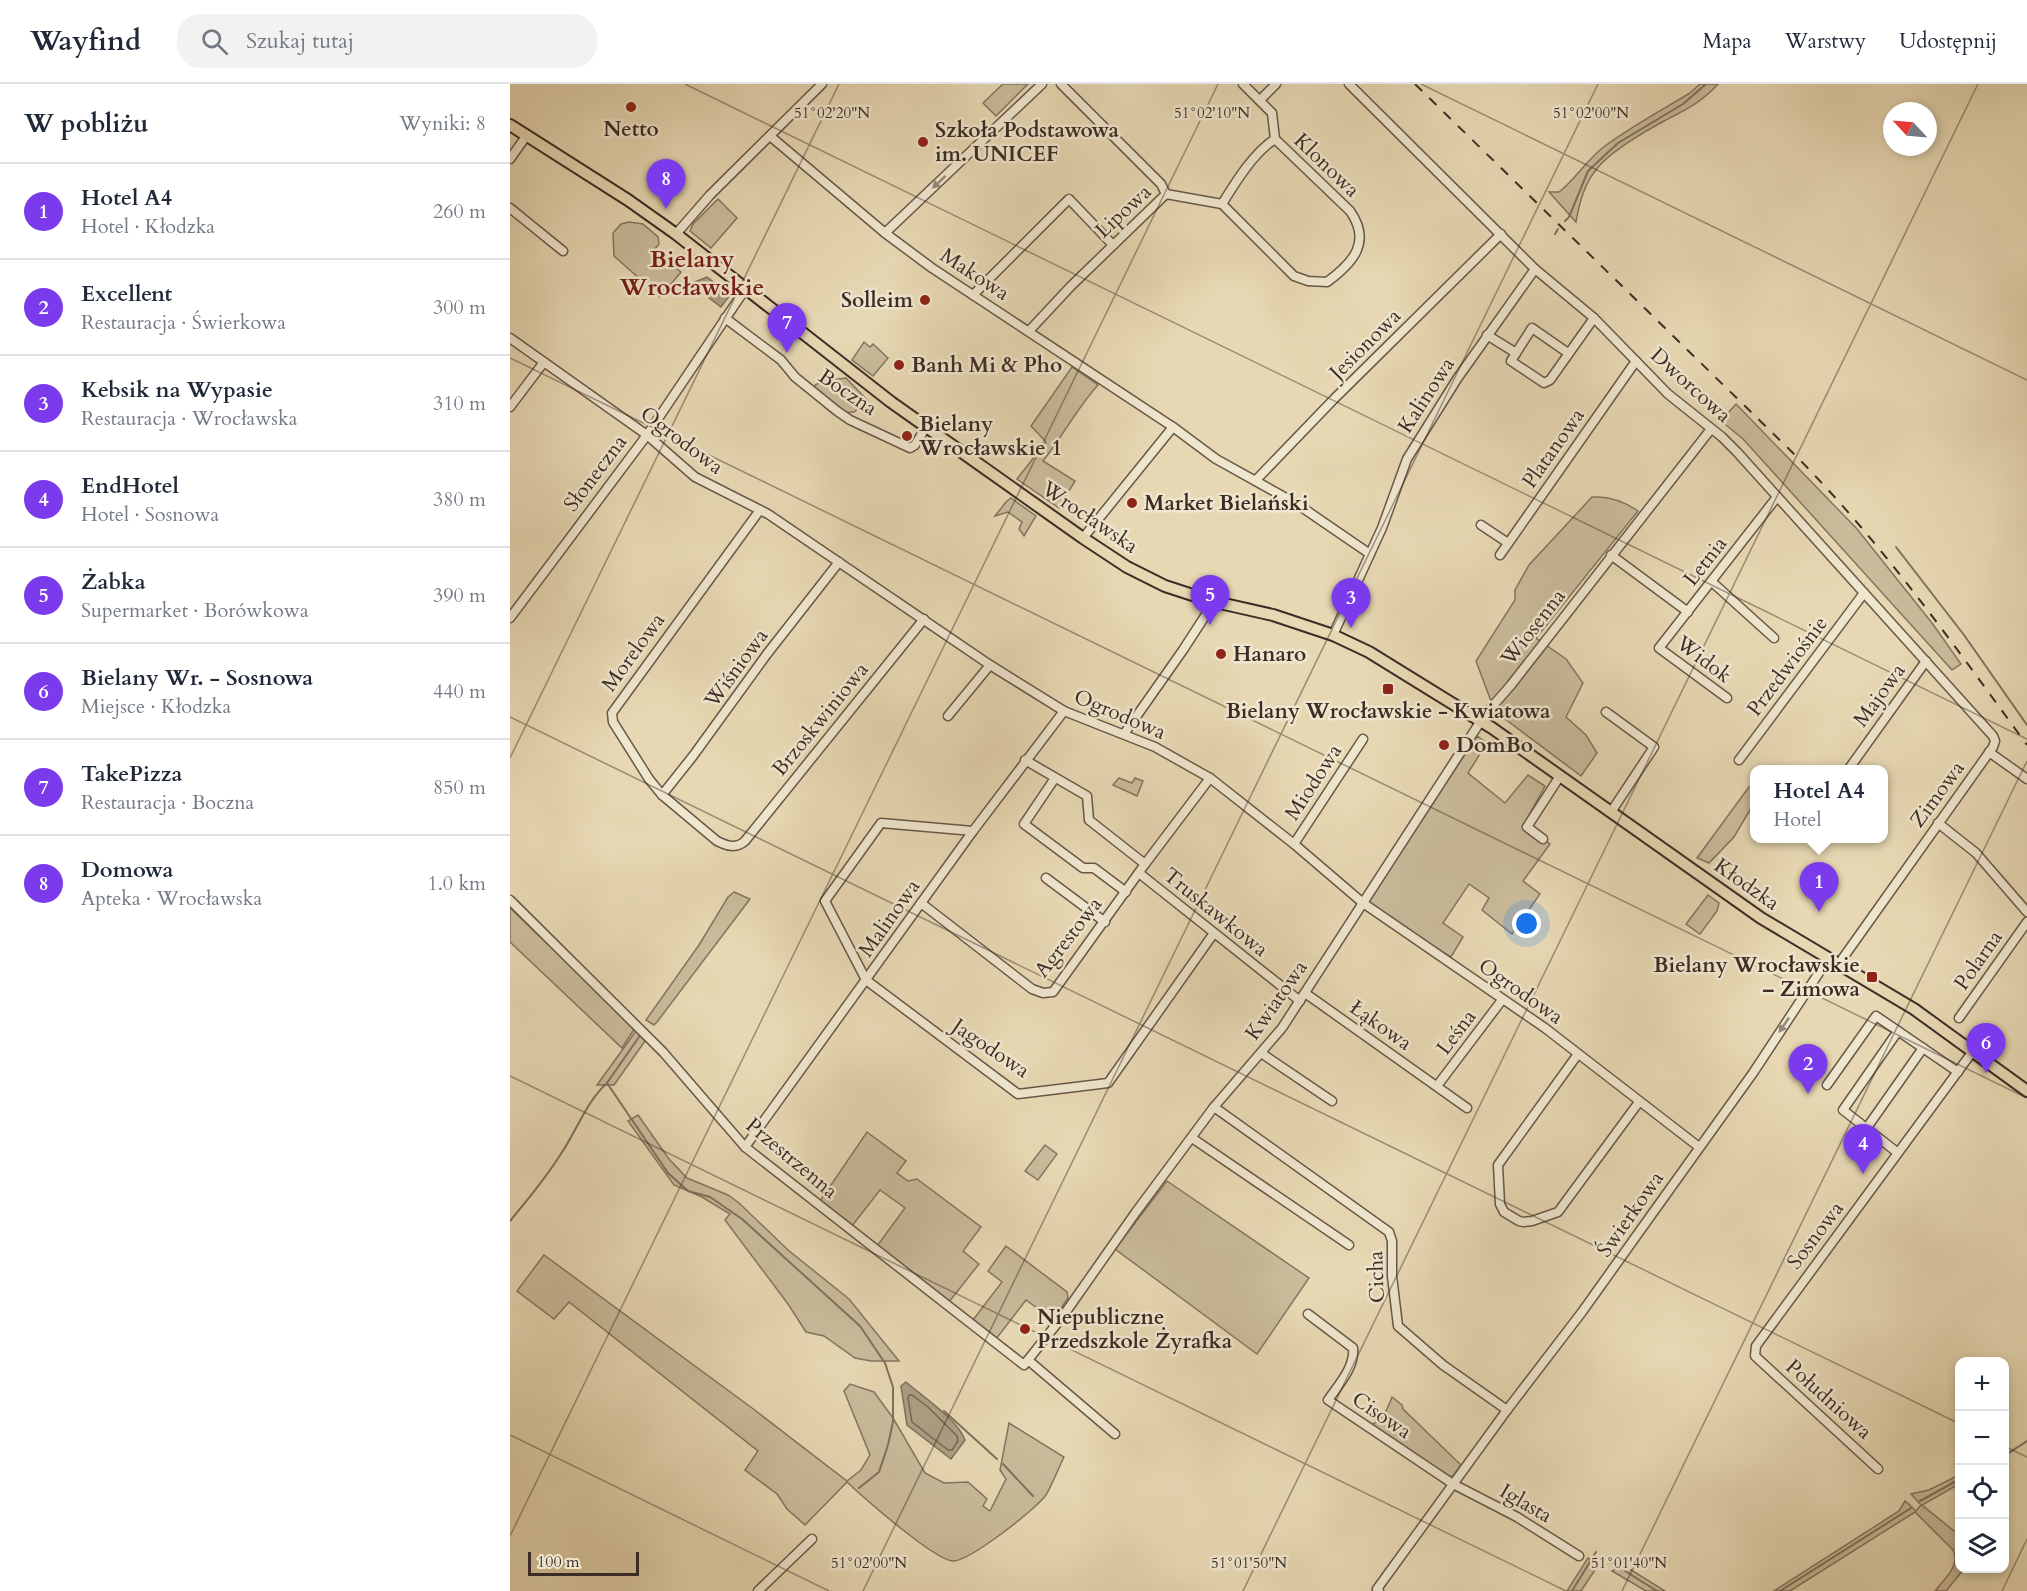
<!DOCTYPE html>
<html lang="pl">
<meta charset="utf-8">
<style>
:root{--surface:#fff;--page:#f2f2f3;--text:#1f2937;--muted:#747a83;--line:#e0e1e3;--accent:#7c3aed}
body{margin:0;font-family:Cardo,serif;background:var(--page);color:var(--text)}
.controls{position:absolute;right:18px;bottom:18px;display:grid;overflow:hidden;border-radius:12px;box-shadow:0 3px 9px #0003}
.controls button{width:54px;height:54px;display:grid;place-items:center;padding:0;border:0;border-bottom:2px solid var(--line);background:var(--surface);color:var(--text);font:30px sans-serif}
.compass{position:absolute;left:1373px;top:18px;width:54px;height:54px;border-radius:50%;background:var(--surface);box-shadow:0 3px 9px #0003;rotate:296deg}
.scale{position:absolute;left:18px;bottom:15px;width:111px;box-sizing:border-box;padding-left:6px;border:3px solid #3d2c25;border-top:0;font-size:16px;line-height:21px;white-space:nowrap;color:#3d2c25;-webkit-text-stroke:4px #efe6ce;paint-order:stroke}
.you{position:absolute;left:1017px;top:840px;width:21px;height:21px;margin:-15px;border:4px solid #fff;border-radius:50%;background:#1a73e8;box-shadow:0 0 0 9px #1a73e833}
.badge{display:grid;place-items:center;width:39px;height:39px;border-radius:50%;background:var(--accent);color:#fff;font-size:20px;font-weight:700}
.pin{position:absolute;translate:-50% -50px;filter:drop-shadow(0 2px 3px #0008)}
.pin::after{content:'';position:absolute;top:32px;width:21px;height:18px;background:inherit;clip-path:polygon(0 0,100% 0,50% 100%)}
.popup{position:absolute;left:1240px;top:681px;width:138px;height:78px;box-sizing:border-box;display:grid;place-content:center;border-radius:12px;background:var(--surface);filter:drop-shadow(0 2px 4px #0005);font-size:20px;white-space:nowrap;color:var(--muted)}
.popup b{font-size:22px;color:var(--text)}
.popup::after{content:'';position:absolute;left:50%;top:100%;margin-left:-12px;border:12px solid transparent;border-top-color:var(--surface)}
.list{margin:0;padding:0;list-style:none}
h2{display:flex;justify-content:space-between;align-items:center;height:78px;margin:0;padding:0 24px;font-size:26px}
h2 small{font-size:20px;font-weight:400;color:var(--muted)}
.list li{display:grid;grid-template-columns:39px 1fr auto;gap:18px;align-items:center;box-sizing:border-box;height:96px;padding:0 24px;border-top:2px solid var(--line)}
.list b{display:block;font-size:22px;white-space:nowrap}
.list p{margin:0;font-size:20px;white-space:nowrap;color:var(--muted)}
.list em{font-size:20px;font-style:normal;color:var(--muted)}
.icon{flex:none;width:33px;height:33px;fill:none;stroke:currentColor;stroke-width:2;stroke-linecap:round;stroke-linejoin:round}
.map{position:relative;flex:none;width:1517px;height:1507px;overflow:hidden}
header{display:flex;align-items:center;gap:36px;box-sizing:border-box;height:84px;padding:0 30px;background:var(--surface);border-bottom:2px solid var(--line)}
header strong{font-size:28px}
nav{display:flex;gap:33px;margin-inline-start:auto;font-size:21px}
.search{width:420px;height:54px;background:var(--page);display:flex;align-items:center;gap:15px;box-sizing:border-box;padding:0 21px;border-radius:24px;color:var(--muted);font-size:22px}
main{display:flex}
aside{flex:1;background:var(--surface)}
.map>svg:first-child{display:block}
.green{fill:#cabb9b;stroke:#847460;stroke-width:1.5}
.water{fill:#ad9e83;stroke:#80705d;stroke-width:1.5}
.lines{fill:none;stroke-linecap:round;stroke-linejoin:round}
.shore{stroke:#756554;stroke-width:1.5}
.stream{stroke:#80705d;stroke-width:2}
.minor-casing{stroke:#685748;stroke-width:11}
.major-casing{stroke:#3d2c25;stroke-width:14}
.minor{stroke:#efe6ce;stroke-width:8}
.major{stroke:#e7d8b3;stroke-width:10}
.rail{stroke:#3d2c25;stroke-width:2;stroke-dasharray:10 10;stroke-linecap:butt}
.oneway{fill:#96897a}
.ticks{fill:none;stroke:#3d2c25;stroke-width:1.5;stroke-opacity:0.45}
.poi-dot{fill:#8f2418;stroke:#efe6ce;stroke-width:2}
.labels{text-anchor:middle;stroke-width:5;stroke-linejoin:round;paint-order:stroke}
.poi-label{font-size:21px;font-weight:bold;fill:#3d2c25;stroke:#efe6ce;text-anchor:start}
.street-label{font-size:21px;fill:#3d2c25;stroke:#efe6ce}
.quarter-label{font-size:24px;font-weight:bold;fill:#7a1f14;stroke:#efe6ce}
.ticks-label{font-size:15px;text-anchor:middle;fill:#3d2c25;stroke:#efe6ce;stroke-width:5;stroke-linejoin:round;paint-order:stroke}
</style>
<header>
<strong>Wayfind</strong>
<div class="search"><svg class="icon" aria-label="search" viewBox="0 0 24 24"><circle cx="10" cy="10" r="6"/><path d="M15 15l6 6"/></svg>Szukaj tutaj</div>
<nav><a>Mapa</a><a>Warstwy</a><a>Udostępnij</a></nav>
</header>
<main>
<aside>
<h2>W pobliżu<small>Wyniki: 8</small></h2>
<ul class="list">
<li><span class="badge">1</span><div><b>Hotel A4</b><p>Hotel · Kłodzka</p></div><em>260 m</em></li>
<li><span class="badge">2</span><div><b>Excellent</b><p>Restauracja · Świerkowa</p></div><em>300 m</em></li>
<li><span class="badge">3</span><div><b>Kebsik na Wypasie</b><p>Restauracja · Wrocławska</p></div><em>310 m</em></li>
<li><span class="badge">4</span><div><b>EndHotel</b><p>Hotel · Sosnowa</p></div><em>380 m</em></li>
<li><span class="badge">5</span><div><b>Żabka</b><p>Supermarket · Borówkowa</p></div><em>390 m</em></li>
<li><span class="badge">6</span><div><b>Bielany Wr. - Sosnowa</b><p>Miejsce · Kłodzka</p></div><em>440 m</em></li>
<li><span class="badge">7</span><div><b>TakePizza</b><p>Restauracja · Boczna</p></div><em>850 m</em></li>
<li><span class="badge">8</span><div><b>Domowa</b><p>Apteka · Wrocławska</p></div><em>1.0 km</em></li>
</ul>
</aside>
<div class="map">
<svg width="1517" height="1507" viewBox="0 0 1517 1507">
<rect width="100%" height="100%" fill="#e7d8b3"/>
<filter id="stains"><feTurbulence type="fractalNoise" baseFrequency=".00333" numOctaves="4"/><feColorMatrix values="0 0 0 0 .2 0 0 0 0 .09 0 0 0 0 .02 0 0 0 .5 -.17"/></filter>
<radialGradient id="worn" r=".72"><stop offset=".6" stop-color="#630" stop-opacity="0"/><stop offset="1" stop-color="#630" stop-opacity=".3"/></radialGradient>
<!-- green -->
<g class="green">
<path d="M493,0H518L486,32L473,19Z"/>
<path d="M1190,0H1208C1192,18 1175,26 1154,37C1135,47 1098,69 1086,86C1074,100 1069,120 1066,138L1039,108H1049C1066,95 1076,76 1095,62C1122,42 1152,26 1180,9Z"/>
<path d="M208,115L227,134L201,164L180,147L183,140Z"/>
<path d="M119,138L133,140L148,153L149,160L144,166L171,188L150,213L104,172L103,149L111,140Z"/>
<path d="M354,258L360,263L363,260L378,274L363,292L342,276Z"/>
<path d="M562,283L588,301C567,324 553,352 533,377L565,397L549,424L507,395L536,358L521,342Z"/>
<path d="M336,294L358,317L344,328L323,330L301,311L305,301L313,297Z"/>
<path d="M1226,320L1347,445L1422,539L1451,580L1442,586L1233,355L1211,337Z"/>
<path d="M1082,413C1099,412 1114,417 1128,427L1026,554L1056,575L1073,599L1056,633L1076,651L1087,669L1071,692L995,635L996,628L981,617L966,577L1005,516V506L1019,481Z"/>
<path d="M501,414L526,432L514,452L509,445L512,438L498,428L485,432L496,418Z"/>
<path d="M967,652L977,659L958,689L995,719L1018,691L1035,702L1013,742L1040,760L1013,797L1030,810L1002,850L972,826L979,814L959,800L933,839L953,853L941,873L856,821Z"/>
<path d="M609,694L622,699L625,694L633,697L627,712L603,701Z"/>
<path d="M1244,702V719L1224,753L1199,779L1187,774L1239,703Z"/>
<path d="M224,808L240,815L147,938L144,941L136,936L189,861L218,813Z"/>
<path d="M1198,811L1209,819L1207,827L1190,850L1176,840Z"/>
<path d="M0,824L125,944L112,964L0,858Z"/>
<path d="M126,947L135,957L104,1001H87Z"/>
<path d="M128,1031L159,1075L177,1094L218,1111L229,1119L278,1166L339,1215L389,1277H361L345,1274L314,1252L296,1248L278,1220L215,1136L220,1130L192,1113L164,1101L118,1037Z"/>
<path d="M357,1048L396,1077L387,1089L398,1097L407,1095L471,1143L453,1167L469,1180L439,1218L367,1162L395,1124L370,1106L342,1142L310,1117Z"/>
<path d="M535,1061L547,1070L528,1096L515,1087Z"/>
<path d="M657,1097L799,1194L747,1270L605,1165Z"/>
<path d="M496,1162L557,1208L558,1214L543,1236L516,1216L486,1255L463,1236L492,1198L478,1187Z"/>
<path d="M34,1171L242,1324L337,1397L351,1386L360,1371L334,1307L340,1300L364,1308L383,1334L415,1389L434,1399L458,1398L477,1415L473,1422L480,1427L496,1395L490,1386L499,1339L554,1373C548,1385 543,1399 536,1411C526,1425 460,1477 443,1477C424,1476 353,1413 337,1398L295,1441L277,1425L267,1410L235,1386L248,1367L59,1218L44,1235L7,1207Z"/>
<path d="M882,1313L892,1321L893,1325L951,1381L943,1392H936L860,1341C873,1337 877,1326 882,1313Z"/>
<path d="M1449,1391V1400L1412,1421L1449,1451L1450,1484L1454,1485L1436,1507H1425C1434,1495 1451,1482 1443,1466L1405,1428L1280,1507H1264L1389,1427L1395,1417L1406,1427L1411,1421L1401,1410L1419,1406Z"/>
<path d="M1078,1474L1089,1480L1071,1507H1057Z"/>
<path d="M1113,1481L1155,1507H1136L1102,1487Z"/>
</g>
<!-- water -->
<g class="water">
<path d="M197,193L220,211L211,223L182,201L185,198Z"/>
<path d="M396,1298C412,1312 448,1336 455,1356L441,1375L397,1341L391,1302Z"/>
</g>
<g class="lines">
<!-- shore -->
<path class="shore" d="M399,1311H402L418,1323L447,1352L448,1357L442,1366H438L402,1338L398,1314Z"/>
<!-- stream -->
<g class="stream">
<path d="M1055,137L1059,133L1078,87L1108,59L1173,20L1196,0"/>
<path d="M1045,150L1048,145"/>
<path d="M1386,463L1454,551L1517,641"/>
<path d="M131,950L97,999L158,1089L178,1107L200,1113L232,1135L350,1242L375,1279L383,1303V1338L378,1361L369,1388L349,1404"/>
<path d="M0,1137C19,1114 38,1091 54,1065C68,1043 78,1016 97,999"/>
<path d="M434,1327L487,1375"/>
<path d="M1494,1372L1517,1357"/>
<path d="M493,1380L523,1412"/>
<path d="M1410,1417L1450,1395"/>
<path d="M1096,1475L1147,1507"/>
<path d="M1062,1507L1086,1468"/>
<path d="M1270,1507L1401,1424"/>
</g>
<!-- minor casing -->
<g class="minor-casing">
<g id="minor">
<path d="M551,0L651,100L656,110"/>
<path d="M839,0L1025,185L1084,234L1158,310L1212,353L1227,368L1483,652L1485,657L1483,663L1328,881"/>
<path d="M750,16L766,0"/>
<path d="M260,52L375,149L422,184L663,343L706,375L787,420L860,470L823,551"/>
<path d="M0,75L17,51"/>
<path d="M712,120L784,192L798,197L817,198C843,179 862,158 840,127L765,55"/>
<path d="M0,124L53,167"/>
<path d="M375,149L532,0"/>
<path d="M166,150L200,111L312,0"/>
<path d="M463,211L559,115L603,161"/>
<path d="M215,234L271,276L285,293L327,327L340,336L400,364L405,361L416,343"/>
<path d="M519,247L561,202L656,110L712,120C725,99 744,68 765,55L762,29L733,0"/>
<path d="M977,251L1006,269L1001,277L1034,299L1040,296L1084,234"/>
<path d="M0,254L137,351L185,393L258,430L480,581L554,627L645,663L700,694L784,760L853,819L1035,944L1189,1063"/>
<path d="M1006,269L1022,244L1058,269"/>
<path d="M0,323L34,278"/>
<path d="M746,396L824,315L991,150"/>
<path d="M250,426L102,629L103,638L139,695L152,711L207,757C217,762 226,765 235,757L414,535"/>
<path d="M971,441L998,459"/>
<path d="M573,454L663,343"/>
<path d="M860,470L872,444L897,375L947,295L1025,185"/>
<path d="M990,471L1126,277"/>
<path d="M1101,471L1178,528"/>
<path d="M1202,498L1264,554"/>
<path d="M0,534L137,351L236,204"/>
<path d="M1217,614L1149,564L1267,413"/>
<path d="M1096,628L1144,663L1101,728"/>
<path d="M438,632L480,581"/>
<path d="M614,650L673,566L697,529L701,517"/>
<path d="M1479,668L1517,695"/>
<path d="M515,676L577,712L579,736L635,780"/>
<path d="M1229,676L1354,509"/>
<path d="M1338,686L1416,577"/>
<path d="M545,694L514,740L573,784H584L616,808"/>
<path d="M152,711L183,672L257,570L329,478"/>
<path d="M1428,739L1466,769L1517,828"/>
<path d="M463,747L371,739L315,817L356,896L508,1010L598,999L704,849"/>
<path d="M1033,755L1017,743L1050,692"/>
<path d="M784,760L853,655"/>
<path d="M629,789L790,917"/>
<path d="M536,794L595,838"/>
<path d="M0,816L153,968L235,1063L514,1281L553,1232L626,1128L704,1023L772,944L974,632L1001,601L1201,345"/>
<path d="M411,819L522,905L533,909L543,908L635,780L700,694"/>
<path d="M795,909L957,1024"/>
<path d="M1449,934L1517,838"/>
<path d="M751,969L822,1017"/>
<path d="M1068,970L988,1081L990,1120L994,1128L1009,1137L1013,1138L1022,1137L1048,1128L1129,1018"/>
<path d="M1317,1001L1366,932L1448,988"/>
<path d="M927,1002L992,916"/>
<path d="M704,1023L879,1148L882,1157V1192L888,1242L933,1281L997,1326"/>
<path d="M1356,1045L1413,964"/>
<path d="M682,1054L839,1161"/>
<path d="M235,1063L463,747L554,627"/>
<path d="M1388,1069L1333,1026L1388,947"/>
<path d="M798,1230L843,1264C845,1283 829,1300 818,1316L943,1400L1007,1433L1069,1472"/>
<path d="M518,1276L605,1350"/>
<path d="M1368,1385L1245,1272L1246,1262L1463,967"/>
<path d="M248,1507L302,1455"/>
<path d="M869,1507L867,1505L997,1326L1072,1228L1142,1130L1243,989L1318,875"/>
</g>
</g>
<!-- major casing -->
<g class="major-casing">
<path id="major" d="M0,41L118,116L166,150L381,318L573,454L617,483L655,502L701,517L763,531L823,551L859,568L982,644L1251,834L1404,925L1517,1007"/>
</g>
<!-- minor -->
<use href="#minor" class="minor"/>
<!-- major -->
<use href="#major" class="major"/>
<!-- rail -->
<path class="rail" d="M905,0L1282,368C1371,457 1443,560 1517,661"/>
</g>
<!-- one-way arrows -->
<defs><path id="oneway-solid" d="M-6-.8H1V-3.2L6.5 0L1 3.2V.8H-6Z" transform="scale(1.5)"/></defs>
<g class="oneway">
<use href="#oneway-solid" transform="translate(429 98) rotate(137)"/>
<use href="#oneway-solid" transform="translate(1274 941) rotate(124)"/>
</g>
<!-- ticks -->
<path class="ticks" d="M175,0L1517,655M911,0L1517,296M0,274L1517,1014M0,633L1450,1340M0,674L329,0M0,992L1056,1507M0,1351L319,1507M1494,1362L1517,1373M0,1452L708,0M353,1507L1088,0M733,1507L1468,0M1112,1507L1517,677M1492,1507L1517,1455"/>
<!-- markers -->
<g class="poi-dot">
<circle cx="121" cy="23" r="6"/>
<circle cx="413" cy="58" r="6"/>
<circle cx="415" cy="216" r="6"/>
<circle cx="389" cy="281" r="6"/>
<circle cx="397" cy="352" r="6"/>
<circle cx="622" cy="419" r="6"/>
<circle cx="711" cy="570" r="6"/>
<rect x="872" y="599" width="12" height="12" rx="3"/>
<circle cx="934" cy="661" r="6"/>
<rect x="1356" y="887" width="12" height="12" rx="3"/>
<circle cx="515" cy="1245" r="6"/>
</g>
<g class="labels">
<!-- poi labels -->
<g class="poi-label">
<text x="121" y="52" text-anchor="middle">Netto</text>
<text x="425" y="53">Szkoła Podstawowa<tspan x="425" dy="24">im. UNICEF</tspan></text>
<text x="403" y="223" text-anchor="end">Solleim</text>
<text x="401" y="288">Banh Mi &amp; Pho</text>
<text x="409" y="347">Bielany<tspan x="409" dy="24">Wrocławskie 1</tspan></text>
<text x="634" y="426">Market Bielański</text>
<text x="723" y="577">Hanaro</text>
<text x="878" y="634" text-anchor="middle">Bielany Wrocławskie - Kwiatowa</text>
<text x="946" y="668">DomBo</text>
<text x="1350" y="888" text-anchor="end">Bielany Wrocławskie<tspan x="1350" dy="24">– Zimowa</tspan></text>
<text x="527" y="1240">Niepubliczne<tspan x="527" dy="24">Przedszkole Żyrafka</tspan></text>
</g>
<!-- street labels -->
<g class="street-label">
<text transform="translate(817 81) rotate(44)" y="7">Klonowa</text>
<text transform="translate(613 127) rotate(-43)" y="7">Lipowa</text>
<text transform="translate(465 190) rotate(33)" y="7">Makowa</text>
<text transform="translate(855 260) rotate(-45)" y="7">Jesionowa</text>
<text transform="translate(1181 301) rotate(42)" y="7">Dworcowa</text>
<text transform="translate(338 308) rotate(34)" y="7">Boczna</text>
<text transform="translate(916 311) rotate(-57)" y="7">Kalinowa</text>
<text transform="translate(172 356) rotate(37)" y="7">Ogrodowa</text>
<text transform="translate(1043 364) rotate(-55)" y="7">Platanowa</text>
<text transform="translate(85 389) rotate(-53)" y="7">Słoneczna</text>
<text transform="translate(580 433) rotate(34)" y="7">Wrocławska</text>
<text transform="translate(1195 477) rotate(-52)" y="7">Letnia</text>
<text transform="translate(1023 543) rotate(-52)" y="7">Wiosenna</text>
<text transform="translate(123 568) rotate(-54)" y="7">Morelowa</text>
<text transform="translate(1194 575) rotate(37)" y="7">Widok</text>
<text transform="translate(1277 582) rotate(-53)" y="7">Przedwiośnie</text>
<text transform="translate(226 584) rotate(-54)" y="7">Wiśniowa</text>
<text transform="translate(1369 611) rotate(-54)" y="7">Majowa</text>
<text transform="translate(610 630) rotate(23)" y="7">Ogrodowa</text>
<text transform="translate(310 635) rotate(-51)" y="7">Brzoskwiniowa</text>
<text transform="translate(803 698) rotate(-57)" y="7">Miodowa</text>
<text transform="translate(1427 710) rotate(-54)" y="7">Zimowa</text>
<text transform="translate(1237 800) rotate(35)" y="7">Kłodzka</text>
<text transform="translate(706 828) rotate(39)" y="7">Truskawkowa</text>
<text transform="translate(379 834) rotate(-55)" y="7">Malinowa</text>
<text transform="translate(558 853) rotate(-52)" y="7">Agrestowa</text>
<text transform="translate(1468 876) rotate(-55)" y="7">Polarna</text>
<text transform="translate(1011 907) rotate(35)" y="7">Ogrodowa</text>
<text transform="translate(766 916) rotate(-55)" y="7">Kwiatowa</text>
<text transform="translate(871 941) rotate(35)" y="7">Łąkowa</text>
<text transform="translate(946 948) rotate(-53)" y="7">Leśna</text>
<text transform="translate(481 964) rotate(34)" y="7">Jagodowa</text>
<text transform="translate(282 1074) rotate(40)" y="7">Przestrzenna</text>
<text transform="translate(1120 1130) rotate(-55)" y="7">Świerkowa</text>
<text transform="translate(1305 1151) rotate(-53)" y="7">Sosnowa</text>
<text transform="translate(866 1193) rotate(-92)" y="7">Cicha</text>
<text transform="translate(1319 1315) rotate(42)" y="7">Południowa</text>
<text transform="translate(872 1331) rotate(34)" y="7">Cisowa</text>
<text transform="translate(1016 1419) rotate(30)" y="7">Iglasta</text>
</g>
<!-- quarter labels -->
<g class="quarter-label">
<text x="182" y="183">Bielany<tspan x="182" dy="28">Wrocławskie</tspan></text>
</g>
</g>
<g class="ticks-label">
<text x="702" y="34">51°02'10"N</text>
<text x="322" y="34">51°02'20"N</text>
<text x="1081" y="34">51°02'00"N</text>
<text x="359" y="1484">51°02'00"N</text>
<text x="739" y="1484">51°01'50"N</text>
<text x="1119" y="1484">51°01'40"N</text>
</g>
<rect width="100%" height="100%" filter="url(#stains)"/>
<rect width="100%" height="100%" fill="url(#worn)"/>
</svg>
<div class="controls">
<button>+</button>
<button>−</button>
<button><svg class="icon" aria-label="locate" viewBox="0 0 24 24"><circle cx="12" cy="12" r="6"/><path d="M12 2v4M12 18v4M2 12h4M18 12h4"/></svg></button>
<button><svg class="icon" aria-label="layers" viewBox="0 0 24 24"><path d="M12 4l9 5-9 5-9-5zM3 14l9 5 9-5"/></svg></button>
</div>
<svg class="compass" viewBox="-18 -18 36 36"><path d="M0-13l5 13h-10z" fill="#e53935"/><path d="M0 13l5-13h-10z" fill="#747a83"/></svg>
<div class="scale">100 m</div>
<div class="you"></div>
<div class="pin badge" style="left:1309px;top:828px">1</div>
<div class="popup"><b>Hotel A4</b>Hotel</div>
<div class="pin badge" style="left:1298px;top:1010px">2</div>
<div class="pin badge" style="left:841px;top:544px">3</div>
<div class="pin badge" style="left:1353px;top:1090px">4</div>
<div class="pin badge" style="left:700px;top:541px">5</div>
<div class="pin badge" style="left:1476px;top:989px">6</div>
<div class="pin badge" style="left:277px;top:269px">7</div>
<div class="pin badge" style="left:156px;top:125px">8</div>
</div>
</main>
